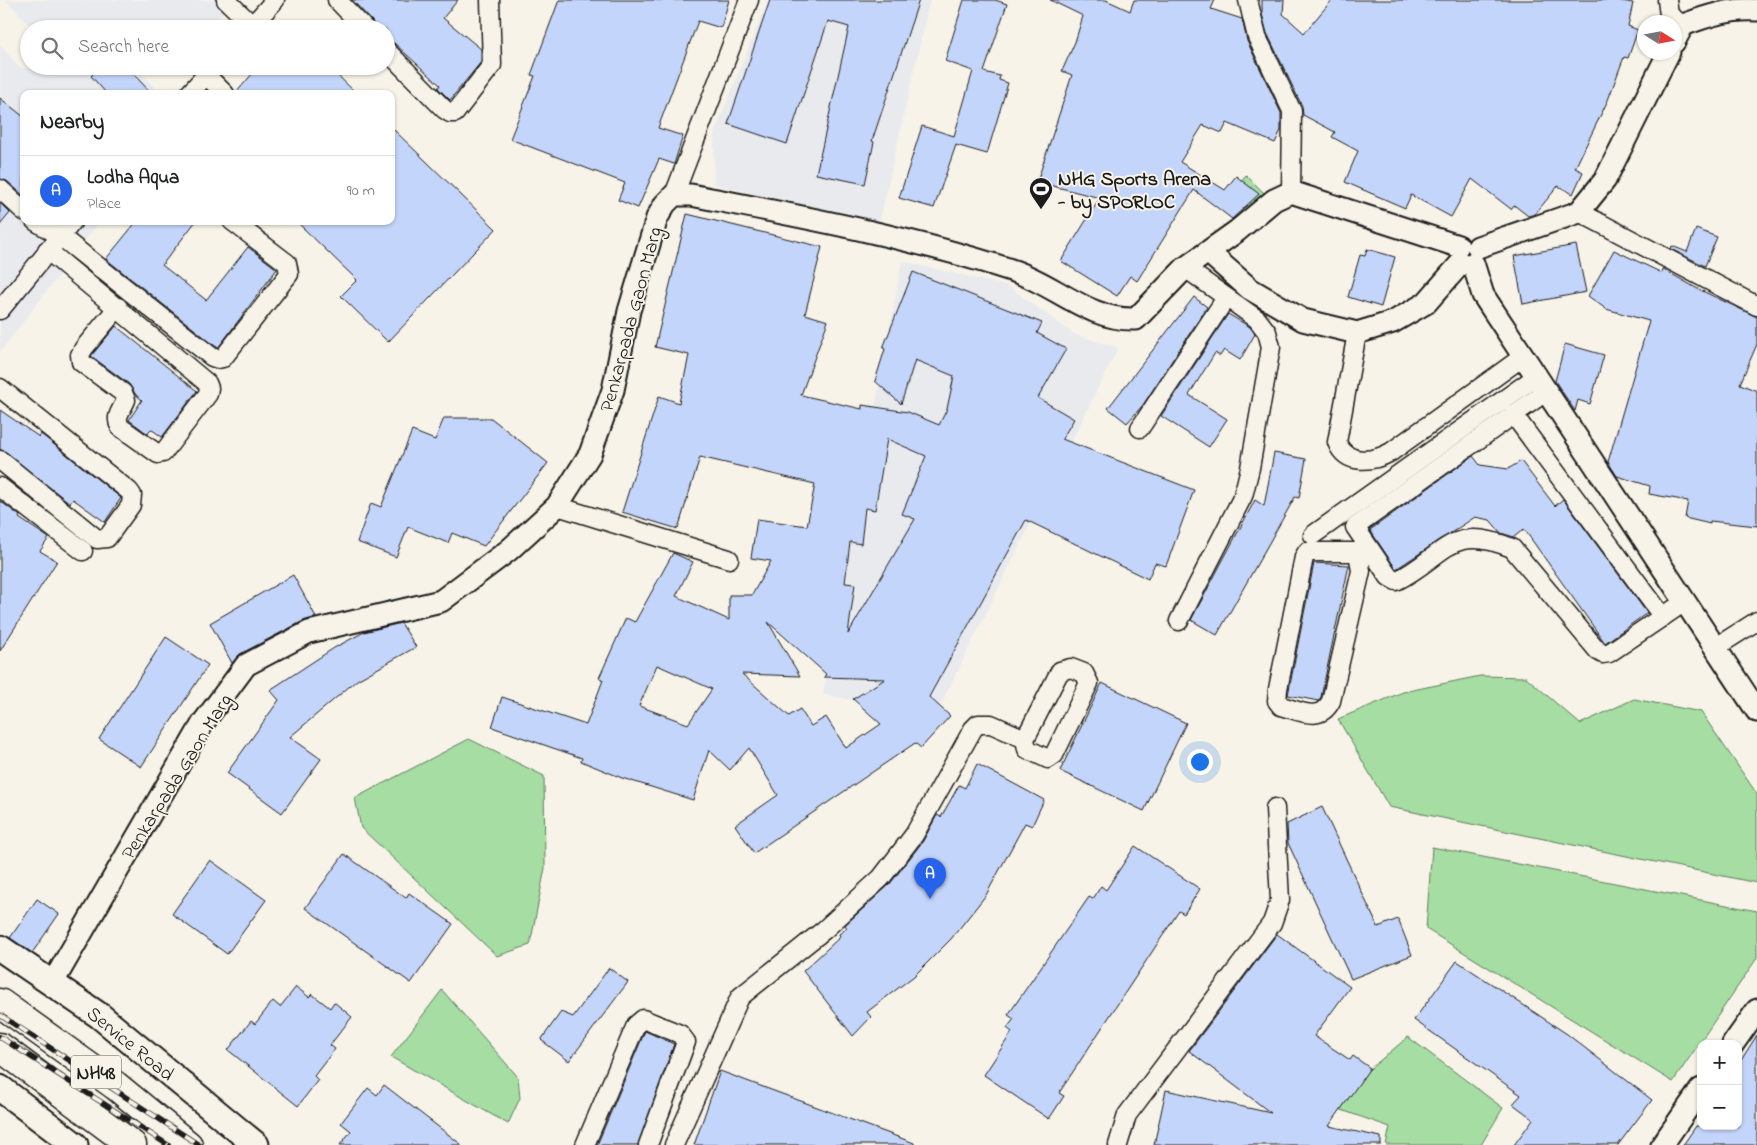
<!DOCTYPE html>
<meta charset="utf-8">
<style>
:root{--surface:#fff;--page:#f2f2f2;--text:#202124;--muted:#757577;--line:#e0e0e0;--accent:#2563eb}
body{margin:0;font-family:"Indie Flower",sans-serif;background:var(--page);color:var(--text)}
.controls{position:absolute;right:15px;bottom:15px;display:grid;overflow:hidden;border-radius:10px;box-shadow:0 1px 4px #0004}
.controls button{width:45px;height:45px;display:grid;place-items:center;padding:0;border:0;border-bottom:1px solid var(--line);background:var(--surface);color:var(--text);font:25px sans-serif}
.compass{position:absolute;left:1637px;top:15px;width:45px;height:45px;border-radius:50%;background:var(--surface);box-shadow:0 1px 4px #0004;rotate:101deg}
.you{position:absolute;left:1199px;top:761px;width:18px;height:18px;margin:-12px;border:4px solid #fff;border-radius:50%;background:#1a73e8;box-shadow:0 0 0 8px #1a73e833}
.badge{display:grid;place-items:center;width:32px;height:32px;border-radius:50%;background:var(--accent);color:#fff;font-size:16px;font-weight:700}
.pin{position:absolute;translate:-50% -41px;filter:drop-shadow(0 1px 2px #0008)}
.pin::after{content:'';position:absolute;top:26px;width:18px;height:15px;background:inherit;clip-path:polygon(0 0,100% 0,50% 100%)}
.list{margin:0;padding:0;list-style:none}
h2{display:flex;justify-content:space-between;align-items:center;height:65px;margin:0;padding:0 20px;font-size:21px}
h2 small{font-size:16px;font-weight:400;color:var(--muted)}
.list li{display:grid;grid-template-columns:32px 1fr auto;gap:15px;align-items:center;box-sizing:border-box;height:70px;padding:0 20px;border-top:1px solid var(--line)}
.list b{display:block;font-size:19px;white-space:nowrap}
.list p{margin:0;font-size:16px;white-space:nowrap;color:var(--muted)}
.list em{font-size:16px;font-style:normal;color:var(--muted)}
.icon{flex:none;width:28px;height:28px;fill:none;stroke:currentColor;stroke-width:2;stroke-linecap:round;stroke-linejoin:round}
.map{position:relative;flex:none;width:1757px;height:1145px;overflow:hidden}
.search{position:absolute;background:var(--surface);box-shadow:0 1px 4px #0004;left:20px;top:20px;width:375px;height:55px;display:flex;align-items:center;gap:12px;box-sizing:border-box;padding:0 18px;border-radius:28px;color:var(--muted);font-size:19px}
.panel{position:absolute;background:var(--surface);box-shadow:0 1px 4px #0004;left:20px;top:90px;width:375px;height:135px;border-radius:10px}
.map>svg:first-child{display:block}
.built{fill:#e8eaee}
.green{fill:#a5dda2;stroke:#607c5f}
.building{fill:#c4d5fb;stroke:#1c1c1c;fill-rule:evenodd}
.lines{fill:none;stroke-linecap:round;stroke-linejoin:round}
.minor-casing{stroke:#1c1c1c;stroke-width:21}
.tertiary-casing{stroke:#1c1c1c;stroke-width:25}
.secondary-casing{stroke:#1c1c1c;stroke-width:29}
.trunk-casing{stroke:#1c1c1c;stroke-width:31}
.minor{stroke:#f7f3e8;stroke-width:18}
.tertiary{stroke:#f7f3e8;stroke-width:21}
.secondary{stroke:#f7f3e8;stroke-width:25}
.trunk{stroke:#f7f3e8;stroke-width:28}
.rail-casing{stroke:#1c1c1c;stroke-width:5.5}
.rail{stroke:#f7f3e8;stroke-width:4;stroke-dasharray:11;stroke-linecap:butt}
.labels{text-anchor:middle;stroke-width:4;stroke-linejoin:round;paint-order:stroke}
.shield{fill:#f7f3e8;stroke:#5e5c59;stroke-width:1}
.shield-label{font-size:19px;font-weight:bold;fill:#1c1c1c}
.poi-label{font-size:20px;font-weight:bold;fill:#1c1c1c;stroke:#f7f3e8;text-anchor:start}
.street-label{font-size:20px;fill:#1c1c1c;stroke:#f7f3e8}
</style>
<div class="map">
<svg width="1757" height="1145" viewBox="0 0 1757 1145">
<rect width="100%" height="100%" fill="#f7f3e8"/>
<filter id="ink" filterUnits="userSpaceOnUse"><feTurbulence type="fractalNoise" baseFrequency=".02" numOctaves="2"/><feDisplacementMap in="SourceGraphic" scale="10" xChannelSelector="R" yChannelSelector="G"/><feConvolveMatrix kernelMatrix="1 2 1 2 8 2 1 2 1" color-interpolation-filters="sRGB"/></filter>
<g filter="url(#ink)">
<!-- built -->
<g class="built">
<path d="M6,0H233L208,29H119L109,20L99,29H33Z"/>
<path d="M768,0H930L879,224L714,184V134Z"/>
<path d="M0,45L19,67L66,75L82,66H135L161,94H24V221H100L0,352Z"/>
<path d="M902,261L1008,286L1074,334L1118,348L934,718L823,694Z"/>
</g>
<!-- green -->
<g class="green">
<path d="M1246,175L1264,193L1249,208L1232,190Z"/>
<path d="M1480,676L1526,677L1580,724L1634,699L1701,712L1757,794V883L1389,807L1338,719L1403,692Z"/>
<path d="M469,739L544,776L545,868L530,945L497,956L361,828L355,798Z"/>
<path d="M1432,847L1757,911V958L1673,1082L1426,929Z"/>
<path d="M442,990L518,1077L520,1098L508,1124L391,1057Z"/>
<path d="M1408,1037L1503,1108L1481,1145H1386L1390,1127L1327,1105Z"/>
</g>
<!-- building -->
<g class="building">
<path d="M352,0H458L443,18L481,49V62L450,100L438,88L440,85L394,43L386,40V29H375L372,21Z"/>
<path d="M559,0H729L721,28L698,21L658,128L683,136L674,164L659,159L638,208L618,200L625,183L510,139L535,76L531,75Z"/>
<path d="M770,0H919L872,141L874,142L865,184L816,174L849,27L828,21L787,144L728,124Z"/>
<path d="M964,0H995L1007,4L984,72L1000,76L999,80L1008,83L987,154L956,145L934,208L899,198L922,126L954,136L973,71L945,61Z"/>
<path d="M1050,0H1106L1130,11L1134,0H1215L1211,9L1242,19L1247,41L1281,113V130L1275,143L1227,123L1222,133L1203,125L1180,162L1225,190L1236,176L1259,194L1232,219L1194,190L1137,281L1130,276L1117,296L1061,261L1100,198L1037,182L1072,75L1062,71L1075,42L1083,16Z"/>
<path d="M1262,0H1284L1283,14L1304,33L1332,0H1616L1633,3L1628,26L1638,30L1628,58L1624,57L1608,100L1575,168L1583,172L1573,194L1558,186L1535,214L1528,216L1514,205L1511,209L1472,179L1451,217L1411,195L1405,208L1345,182L1358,151L1332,137L1335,132L1303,115L1302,106L1267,33L1262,14Z"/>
<path d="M101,66H126L152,94H107L91,76Z"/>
<path d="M259,66H328L357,94H235Z"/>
<path d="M0,98L24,117V196L7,181L0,179Z"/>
<path d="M391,127L496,229L388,342L341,296L357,280L296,221H391Z"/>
<path d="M0,203L10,213L0,225Z"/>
<path d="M687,214L822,247L805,314L828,321L801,395L862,409V405L908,412L939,425L947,409L954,376L915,360L901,404L875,381L885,349L883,348L913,272L1042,323L1037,333L1066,349L1038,398L1074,419L1062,439L1194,490L1166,566L1155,563L1148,579L1026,520L929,697L950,716L921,748L915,743L754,853L735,825L778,795L749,748L730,770L709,750L693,800L622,778L581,761L582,758L492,727L502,697L586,725L603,680L599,678L626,618L635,622L673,553L693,562L676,596L729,620V595H752L771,561L751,558L757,519L807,526L815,484L700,457L678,529L622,512L659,396L679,403L689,355L655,347ZM887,439L926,456L902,514L915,519L848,634L855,584L845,583L850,542L861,544L865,508L875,510ZM768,622L826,674L824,677L885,679L853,699L881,724L846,748L826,717L811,726L800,709L789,716L742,674L800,676ZM657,665L712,689L688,724L639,706Z"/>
<path d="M137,221H196L162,265L206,300L248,247L277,269L218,348L106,259Z"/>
<path d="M1696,229L1717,237L1705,266L1671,249L1672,246L1687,252Z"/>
<path d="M1576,245L1586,292L1523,304L1514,256Z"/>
<path d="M1367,249L1395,257L1381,307L1348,297L1360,255L1365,256Z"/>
<path d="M1614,250L1662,273L1663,269L1696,288L1757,317V344L1740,384L1757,391V526L1710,521V524L1685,518L1688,501L1649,494L1650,486L1617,476L1608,462L1649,321L1606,309L1588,296Z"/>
<path d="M1194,297L1207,307L1143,405L1127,423L1108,408Z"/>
<path d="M1228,314L1250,327L1255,334L1240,360L1224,350L1220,356L1215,353L1189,395L1227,419L1209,447L1161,416Z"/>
<path d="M116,326L197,391L162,437L151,429L148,434L129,420L142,400L136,395L129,384L91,356Z"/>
<path d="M1565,344L1604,355L1590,404L1578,400L1575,411L1555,381Z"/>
<path d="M0,410L39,437L41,434L121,498L105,522L73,499L70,503L0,449Z"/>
<path d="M444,418H491L548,463L484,546L452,533L448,543L408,527L396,557L357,542L371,503L381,507L412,431L435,440Z"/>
<path d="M1274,453L1306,459L1299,498L1295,497L1217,635L1191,620L1255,500L1264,506Z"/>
<path d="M1473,456L1480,465L1508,469L1521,461L1555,506L1563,499L1647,613L1605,643L1524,529L1514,537L1501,533L1490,520L1475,517L1396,569L1370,530Z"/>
<path d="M0,501L20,516L19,518L49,538L40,551L57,561L0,651Z"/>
<path d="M1314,563L1349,565L1321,697L1318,701L1288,695Z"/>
<path d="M293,575L316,617L303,621L240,654L232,663L210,623Z"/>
<path d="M401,623L416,647L357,680L290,737L321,759L282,813L227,773L279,700L270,690L334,648L364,632Z"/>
<path d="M166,637L208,665L141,767L99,739Z"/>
<path d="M1102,683L1186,723L1144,811L1060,771Z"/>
<path d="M977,764L1044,800L1032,826L1025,823L986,895L951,939L914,976L867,1012L871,1017L853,1036L803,971L840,937L839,934L847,928L845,925L889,885L923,841L937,815L941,817L959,785L965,788Z"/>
<path d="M1322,807L1378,927L1398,919L1412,955L1351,979L1288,843L1287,824Z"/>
<path d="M1135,846L1200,889L1184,914L1179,911L1059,1093L1064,1096L1049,1119L984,1075L1012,1032L1007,1028L1014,1019L1008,1015L1089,897L1093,899L1101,886L1106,890Z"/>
<path d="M344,854L406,898L409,893L453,924L411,983L305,908Z"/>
<path d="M210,860L266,900L227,954L172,914Z"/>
<path d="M37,899L59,914L32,953L10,938Z"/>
<path d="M1277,934L1350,987L1314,1036L1350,1060L1353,1056L1370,1068L1329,1126L1381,1137V1145H1154L1166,1090L1271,1113L1189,1051Z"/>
<path d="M1457,961L1567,1034L1652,1100L1618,1145H1514L1533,1119L1513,1104L1521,1095L1414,1020Z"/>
<path d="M609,968L628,982L569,1061L541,1040L561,1012L573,1017Z"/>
<path d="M296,987L309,997L312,994L330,1008L334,1002L352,1017L330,1045L335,1049L314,1076L318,1080L298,1106L228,1050L251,1021L255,1024L273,1001L280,1007Z"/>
<path d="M645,1031L674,1044L638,1145H597Z"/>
<path d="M1757,1035V1145H1683L1696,1126H1738V1065Z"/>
<path d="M720,1071L914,1143V1145H694Z"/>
<path d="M384,1085L462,1145H340L351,1131L341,1123L368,1088L377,1095Z"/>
</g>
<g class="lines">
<!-- minor casing -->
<g class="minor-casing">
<g id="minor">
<path d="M226,0L252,25"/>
<path d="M337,0L365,29"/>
<path d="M1248,0L1257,37L1292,111L1291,192"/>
<path d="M1667,0L1669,15L1683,25"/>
<path d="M249,29L275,0"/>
<path d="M386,50L444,109L450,113H455L492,65L490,0"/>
<path d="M206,75L225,94"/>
<path d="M189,94L214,66"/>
<path d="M0,189L24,211"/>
<path d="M674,195L749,0"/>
<path d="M1579,212L1757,306"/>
<path d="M35,221L60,236L212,357L218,359L223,358L289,274L287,263L232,221"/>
<path d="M47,250L207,383L209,388L208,394L163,453L158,454L120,427C114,416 122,410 126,400L123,393L81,362L80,355L84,348L118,307"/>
<path d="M0,310L73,221"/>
<path d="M1357,333L1337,442C1346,466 1373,462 1391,452L1524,356"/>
<path d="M0,388L129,491L132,495L131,505L107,538L97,539L0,460"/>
<path d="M1547,391L1355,527L1389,577L1396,581C1445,557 1449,522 1512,548L1598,651L1603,654L1609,653L1686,601"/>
<path d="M1513,414L1663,617"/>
<path d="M1140,428L1226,298"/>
<path d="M0,487L83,551"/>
<path d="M557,506L729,559"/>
<path d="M1313,535L1537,376"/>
<path d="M1307,552H1358L1361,571L1331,701C1320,723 1300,711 1281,706L1277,701L1278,689L1304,557Z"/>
<path d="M1179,621L1243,496L1250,468L1271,347L1267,332L1257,319L1185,268"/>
<path d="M1716,647L1757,621"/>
<path d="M1071,668L1084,673L1089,683L1054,755L1048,759L1027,749L1025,739L1060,671Z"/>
<path d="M585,1145L636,1025L643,1019L680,1034L686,1042L648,1145"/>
<path d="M674,1145L740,997L824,930L881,878L914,835L973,729L978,724H991L1025,739"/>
<path d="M1118,1145L1127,1115L1272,923L1280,900L1275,808"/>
</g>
</g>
<!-- tertiary casing -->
<g class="tertiary-casing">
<g id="tertiary">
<path d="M1674,42L1683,25C1707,16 1731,8 1757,10"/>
<path d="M1478,247L1579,212L1605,180L1669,52"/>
<path d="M1208,252L1250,289L1303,320L1357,333L1393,322L1426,303L1461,263"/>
<path d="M1473,263L1483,295L1757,711"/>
<path d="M52,984L203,723L246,665L309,632L441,601L509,550L557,506L590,454L613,390L629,311L657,218L665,204L674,195H691C798,216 907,236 1011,270C1054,283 1088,321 1136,319L1185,268L1237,231L1274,200L1291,192L1458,246"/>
<path d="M1733,1044L1757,1010"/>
<path d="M1662,1145L1701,1089"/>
</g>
</g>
<!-- secondary casing -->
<g class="secondary-casing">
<g id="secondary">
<path d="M0,948L100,1016L256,1145"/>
<path d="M0,1088L75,1145"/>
</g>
</g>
<!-- trunk casing -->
<g class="trunk-casing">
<g id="trunk">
<path d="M0,1003L116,1086L188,1145"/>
<path d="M0,1047L132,1145"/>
</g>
</g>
<!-- minor -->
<use href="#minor" class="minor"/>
<!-- tertiary -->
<use href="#tertiary" class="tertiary"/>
<!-- secondary -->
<use href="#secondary" class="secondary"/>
<!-- trunk -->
<use href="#trunk" class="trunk"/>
<!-- rail casing -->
<g class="rail-casing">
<g id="rail">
<path d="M0,1015L199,1145"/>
<path d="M0,1037L168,1145"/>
</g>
</g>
<!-- rail -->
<use href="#rail" class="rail"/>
</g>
</g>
<!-- icons -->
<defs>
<g id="stadium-pin" transform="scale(1.25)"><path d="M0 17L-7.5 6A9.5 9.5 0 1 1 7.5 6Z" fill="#1c1c1c" stroke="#f7f3e8"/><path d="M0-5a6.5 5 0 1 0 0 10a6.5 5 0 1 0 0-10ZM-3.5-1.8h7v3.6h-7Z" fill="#fff"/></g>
</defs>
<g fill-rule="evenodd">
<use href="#stadium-pin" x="1041" y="189"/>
</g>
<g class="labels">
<!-- shield labels -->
<rect class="shield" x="71" y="1055.5" width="50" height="33" rx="4"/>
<g class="shield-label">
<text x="96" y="1079">NH48</text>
</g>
<!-- poi labels -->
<g class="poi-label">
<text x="1058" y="185">NHG Sports Arena<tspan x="1058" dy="23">- by SPORLOC</tspan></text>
</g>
<!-- street labels -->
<g class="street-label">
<text transform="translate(630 319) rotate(-75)" y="7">Penkarpada Gaon Marg</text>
<text transform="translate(176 776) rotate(-58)" y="7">Penkarpada Gaon Marg</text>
<text transform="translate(131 1043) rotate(39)" y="7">Service Road</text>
</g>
</g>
</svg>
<div class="controls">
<button>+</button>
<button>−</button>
</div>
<svg class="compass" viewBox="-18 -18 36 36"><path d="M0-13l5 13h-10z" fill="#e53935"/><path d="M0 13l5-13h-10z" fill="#757577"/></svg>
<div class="you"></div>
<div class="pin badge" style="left:930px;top:899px">A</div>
<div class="search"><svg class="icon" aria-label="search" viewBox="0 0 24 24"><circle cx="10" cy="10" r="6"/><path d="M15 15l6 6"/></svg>Search here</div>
<section class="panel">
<h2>Nearby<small></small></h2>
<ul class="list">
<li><span class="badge">A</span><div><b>Lodha Aqua</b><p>Place</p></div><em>90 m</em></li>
</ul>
</section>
</div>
